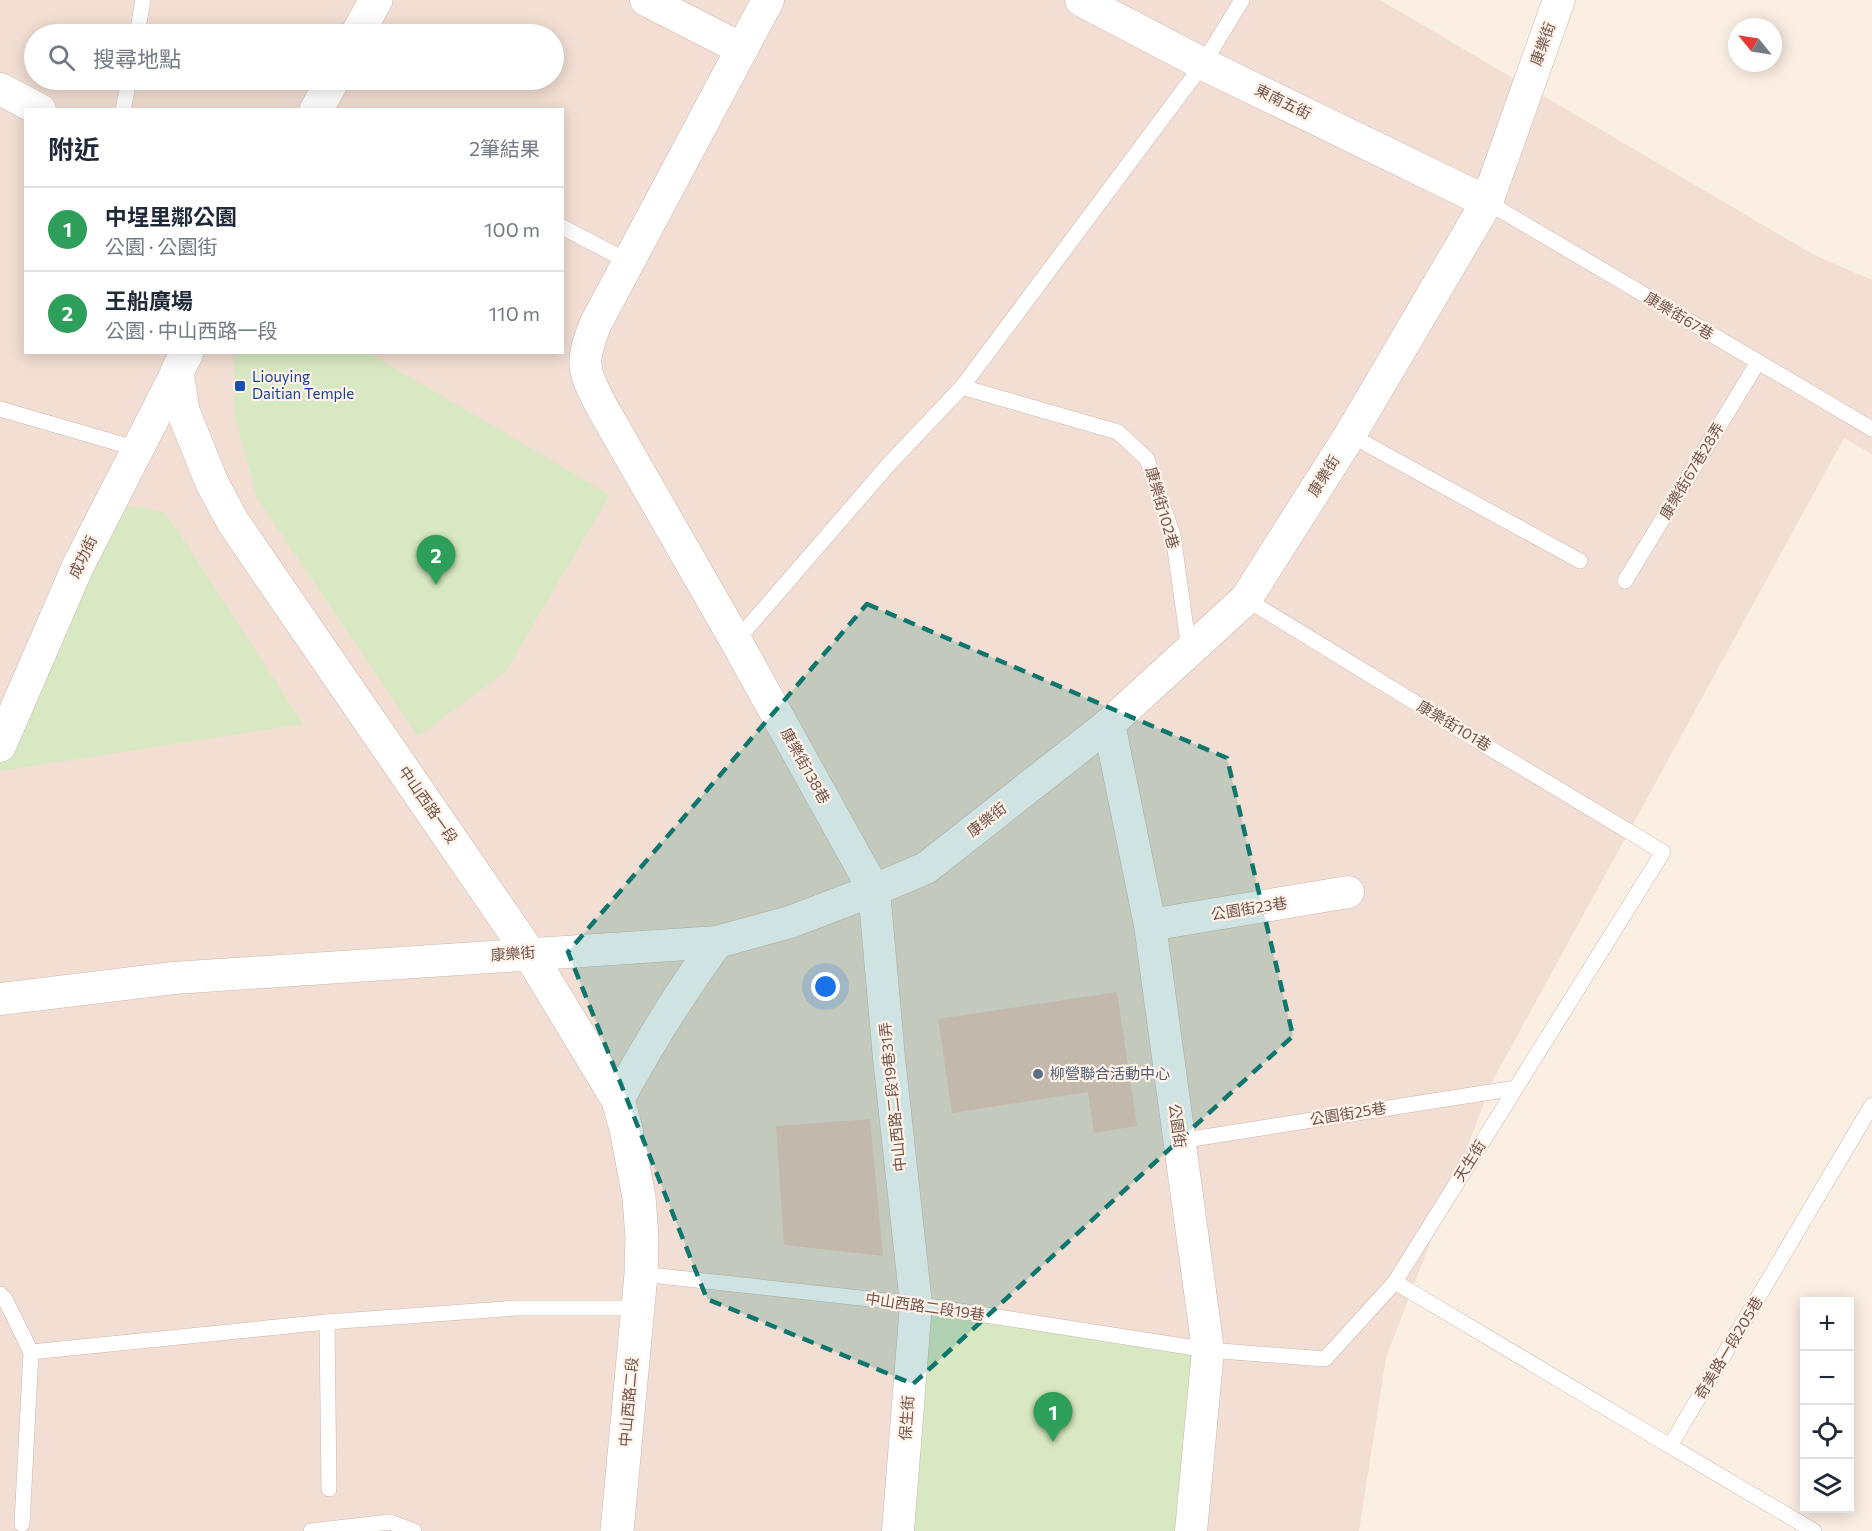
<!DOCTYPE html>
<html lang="zh-TW">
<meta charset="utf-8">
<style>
:root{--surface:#fff;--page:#f6f6f7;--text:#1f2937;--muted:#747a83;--line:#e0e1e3;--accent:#0f766e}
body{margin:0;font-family:Commissioner,"Noto Sans TC",sans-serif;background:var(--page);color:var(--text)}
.controls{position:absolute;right:18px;bottom:18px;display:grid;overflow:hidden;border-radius:0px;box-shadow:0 3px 15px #0003}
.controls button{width:54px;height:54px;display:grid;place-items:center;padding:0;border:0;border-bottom:2px solid var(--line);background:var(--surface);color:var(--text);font:30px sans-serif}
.compass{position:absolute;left:1728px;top:18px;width:54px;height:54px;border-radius:50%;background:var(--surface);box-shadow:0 3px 15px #0003;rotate:300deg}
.you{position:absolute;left:826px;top:987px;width:21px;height:21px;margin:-15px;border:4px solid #fff;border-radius:50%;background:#1a73e8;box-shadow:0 0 0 9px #1a73e833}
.badge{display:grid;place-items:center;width:39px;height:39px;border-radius:50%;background:var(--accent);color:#fff;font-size:20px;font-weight:700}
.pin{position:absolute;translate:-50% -50px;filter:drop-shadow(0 2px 3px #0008)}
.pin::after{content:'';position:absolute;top:32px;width:21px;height:18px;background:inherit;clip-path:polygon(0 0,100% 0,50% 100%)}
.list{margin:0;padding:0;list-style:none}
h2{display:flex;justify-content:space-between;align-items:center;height:78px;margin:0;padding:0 24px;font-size:26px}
h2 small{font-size:20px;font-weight:400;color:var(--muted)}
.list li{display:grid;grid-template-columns:39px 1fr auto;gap:18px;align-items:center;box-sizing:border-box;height:84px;padding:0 24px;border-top:2px solid var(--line)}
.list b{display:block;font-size:22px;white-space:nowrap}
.list p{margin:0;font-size:20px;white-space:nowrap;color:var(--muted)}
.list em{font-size:20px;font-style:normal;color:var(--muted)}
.icon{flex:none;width:33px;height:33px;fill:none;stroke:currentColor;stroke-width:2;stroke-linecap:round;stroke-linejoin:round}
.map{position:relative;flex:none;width:1872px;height:1531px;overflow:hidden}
.search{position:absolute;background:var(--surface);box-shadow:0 3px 15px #0003;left:24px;top:24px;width:540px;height:66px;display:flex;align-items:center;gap:15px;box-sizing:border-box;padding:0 21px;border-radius:33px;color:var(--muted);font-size:22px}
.panel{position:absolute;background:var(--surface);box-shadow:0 3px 15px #0003;left:24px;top:108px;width:540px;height:246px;border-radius:0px}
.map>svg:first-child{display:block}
.residential{fill:#f2ded2;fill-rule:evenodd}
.green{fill:#d7e8c2}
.building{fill:#efc8bc}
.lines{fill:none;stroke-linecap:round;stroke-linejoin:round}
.lane-casing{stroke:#ceb6ad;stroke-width:16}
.street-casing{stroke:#ceb6ad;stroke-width:33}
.secondary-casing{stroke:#d0b5aa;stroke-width:34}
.lane{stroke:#fff;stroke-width:15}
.street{stroke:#fff;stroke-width:32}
.secondary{stroke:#fff;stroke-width:33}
.marked{fill:#0f766e;fill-opacity:0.2;stroke:#0f766e;stroke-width:4.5;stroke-dasharray:12 8;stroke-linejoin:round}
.transit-dot{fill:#1a4fb4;stroke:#fef2e9;stroke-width:2}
.service-dot{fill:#5c6f8a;stroke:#fef2e9;stroke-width:2}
.labels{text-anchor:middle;stroke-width:4.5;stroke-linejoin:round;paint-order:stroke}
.street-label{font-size:15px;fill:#71524a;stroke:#fef2e9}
.transit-label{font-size:15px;fill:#164399;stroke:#fef2e9;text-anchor:start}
.service-label{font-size:15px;fill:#4e5e75;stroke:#fef2e9;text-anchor:start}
</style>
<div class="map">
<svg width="1872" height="1531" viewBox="0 0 1872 1531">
<rect width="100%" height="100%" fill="#fbeee3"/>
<!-- residential -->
<path class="residential" d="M0,0H1380L1814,255L1872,280V454L1844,438L1493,1080L1386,1357L1359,1531H0ZM34,34H554V80H34ZM26,110H562V352H26Z"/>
<!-- green -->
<g class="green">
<path d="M234,353H369L610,495L505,672L418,736L257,498L234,413Z"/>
<path d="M124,507H139L163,512L178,531L303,724L0,771V755Z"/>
<path d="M919,1309L1204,1353L1182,1531H908Z"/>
</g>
<!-- building -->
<g class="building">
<path d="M1117,992L1137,1126L1094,1133L1088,1092L952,1113L938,1019Z"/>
<path d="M870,1119L883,1256L784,1245L776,1126Z"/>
</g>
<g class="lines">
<!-- lane casing -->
<g class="lane-casing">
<g id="lane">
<path d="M137,34L143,0"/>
<path d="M123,110L129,80"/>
<path d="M1487,202L1872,429"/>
<path d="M562,227L629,262"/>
<path d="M962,387L1118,432L1147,459L1173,535L1189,650"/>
<path d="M0,409L138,449"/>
<path d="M1350,435L1580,561"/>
<path d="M1625,581L1758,362"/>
<path d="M736,641L890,463L962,387L1203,64L1242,0"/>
<path d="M1179,1141L1516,1088"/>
<path d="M641,1274L916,1304L1208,1350L1325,1359L1395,1282L1663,852L1473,738L1246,599"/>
<path d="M1395,1282L1670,1446"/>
<path d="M0,1294L5,1299L31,1352"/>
<path d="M327,1322L329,1489"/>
<path d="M22,1524L31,1352L327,1322L516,1308H638"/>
<path d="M311,1531L390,1522L414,1531"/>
<path d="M1814,1531L1670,1446L1872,1105"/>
</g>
</g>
<!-- street casing -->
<g class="street-casing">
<g id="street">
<path d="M646,0L742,49"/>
<path d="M768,0L596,323C579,365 583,370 603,409L736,641L874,890L889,1058L916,1304L898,1531"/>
<path d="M1081,0L1203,64L1487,202"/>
<path d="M0,89L40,110"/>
<path d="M1109,724L1150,925L1208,1350L1191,1531"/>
<path d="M0,746L78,566L177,372"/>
<path d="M1150,925L1348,892"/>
<path d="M0,999L174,978L717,942L790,922L874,890L926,868L1109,724L1246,599L1350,435L1487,202L1559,0"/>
<path d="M618,1100C648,1044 680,993 717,942"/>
</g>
</g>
<!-- secondary casing -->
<g class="secondary-casing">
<g id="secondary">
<path d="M357,34L376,0"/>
<path d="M316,110L333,80"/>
<path d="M187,352L177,372L183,411L212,483L233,522L529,953L618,1100L626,1129L639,1197L642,1238L641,1274L617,1531"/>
</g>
</g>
<!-- lane -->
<use href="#lane" class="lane"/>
<!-- street -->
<use href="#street" class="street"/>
<!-- secondary -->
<use href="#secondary" class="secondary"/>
</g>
<!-- marked area -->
<path class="marked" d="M867,604L1227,758L1293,1036L913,1384L707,1299L568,952Z"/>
<!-- markers -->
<rect class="transit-dot" x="234" y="380" width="12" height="12" rx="3"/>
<circle class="service-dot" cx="1038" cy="1074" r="6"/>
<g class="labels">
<!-- street labels -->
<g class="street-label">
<text transform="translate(1543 44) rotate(-70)" y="5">康樂街</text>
<text transform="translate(1283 102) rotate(26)" y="5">東南五街</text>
<text transform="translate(1679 316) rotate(31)" y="5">康樂街67巷</text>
<text transform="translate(1692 471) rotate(-59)" y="5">康樂街67巷28弄</text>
<text transform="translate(1324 476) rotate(-58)" y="5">康樂街</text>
<text transform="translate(1162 508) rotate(74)" y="5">康樂街102巷</text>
<text transform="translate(83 557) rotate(-64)" y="5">成功街</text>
<text transform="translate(1454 726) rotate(31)" y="5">康樂街101巷</text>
<text transform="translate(805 766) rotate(61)" y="5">康樂街138巷</text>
<text transform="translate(428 805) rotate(55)" y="5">中山西路一段</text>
<text transform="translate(987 820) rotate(-38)" y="5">康樂街</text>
<text transform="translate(1249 909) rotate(-9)" y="5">公園街23巷</text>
<text transform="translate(513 954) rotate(-4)" y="5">康樂街</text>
<text transform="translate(893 1097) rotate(-96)" y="5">中山西路二段19巷31弄</text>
<text transform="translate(1348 1114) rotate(-9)" y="5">公園街25巷</text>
<text transform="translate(1177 1126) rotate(82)" y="5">公園街</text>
<text transform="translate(1470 1161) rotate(-58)" y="5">天生街</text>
<text transform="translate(925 1307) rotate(8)" y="5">中山西路二段19巷</text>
<text transform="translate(1729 1348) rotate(-59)" y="5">奇美路一段205巷</text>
<text transform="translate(629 1402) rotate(-85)" y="5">中山西路二段</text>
<text transform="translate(907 1418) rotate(-86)" y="5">保生街</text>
</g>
<!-- transit labels -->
<g class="transit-label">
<text x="252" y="382">Liouying<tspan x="252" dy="17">Daitian Temple</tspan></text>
</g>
<!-- service labels -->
<g class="service-label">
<text x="1050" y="1079">柳營聯合活動中心</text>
</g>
</g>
</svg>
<div class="controls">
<button>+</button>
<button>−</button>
<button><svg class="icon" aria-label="locate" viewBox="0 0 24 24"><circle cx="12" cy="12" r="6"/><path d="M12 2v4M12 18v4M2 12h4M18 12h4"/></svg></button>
<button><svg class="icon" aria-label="layers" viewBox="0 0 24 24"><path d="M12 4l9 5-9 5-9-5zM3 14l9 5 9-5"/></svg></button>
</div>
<svg class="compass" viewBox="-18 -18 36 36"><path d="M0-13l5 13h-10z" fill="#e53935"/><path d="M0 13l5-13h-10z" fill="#747a83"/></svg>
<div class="you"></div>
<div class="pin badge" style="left:1053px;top:1442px;background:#2e9e5b">1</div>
<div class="pin badge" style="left:436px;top:585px;background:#2e9e5b">2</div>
<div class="search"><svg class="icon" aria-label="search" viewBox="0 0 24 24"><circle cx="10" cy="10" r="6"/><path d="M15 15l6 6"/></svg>搜尋地點</div>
<section class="panel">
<h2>附近<small>2筆結果</small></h2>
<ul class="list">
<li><span class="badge" style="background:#2e9e5b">1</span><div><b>中埕里鄰公園</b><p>公園 · 公園街</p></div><em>100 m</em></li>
<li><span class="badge" style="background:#2e9e5b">2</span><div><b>王船廣場</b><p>公園 · 中山西路一段</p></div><em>110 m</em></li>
</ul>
</section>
</div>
